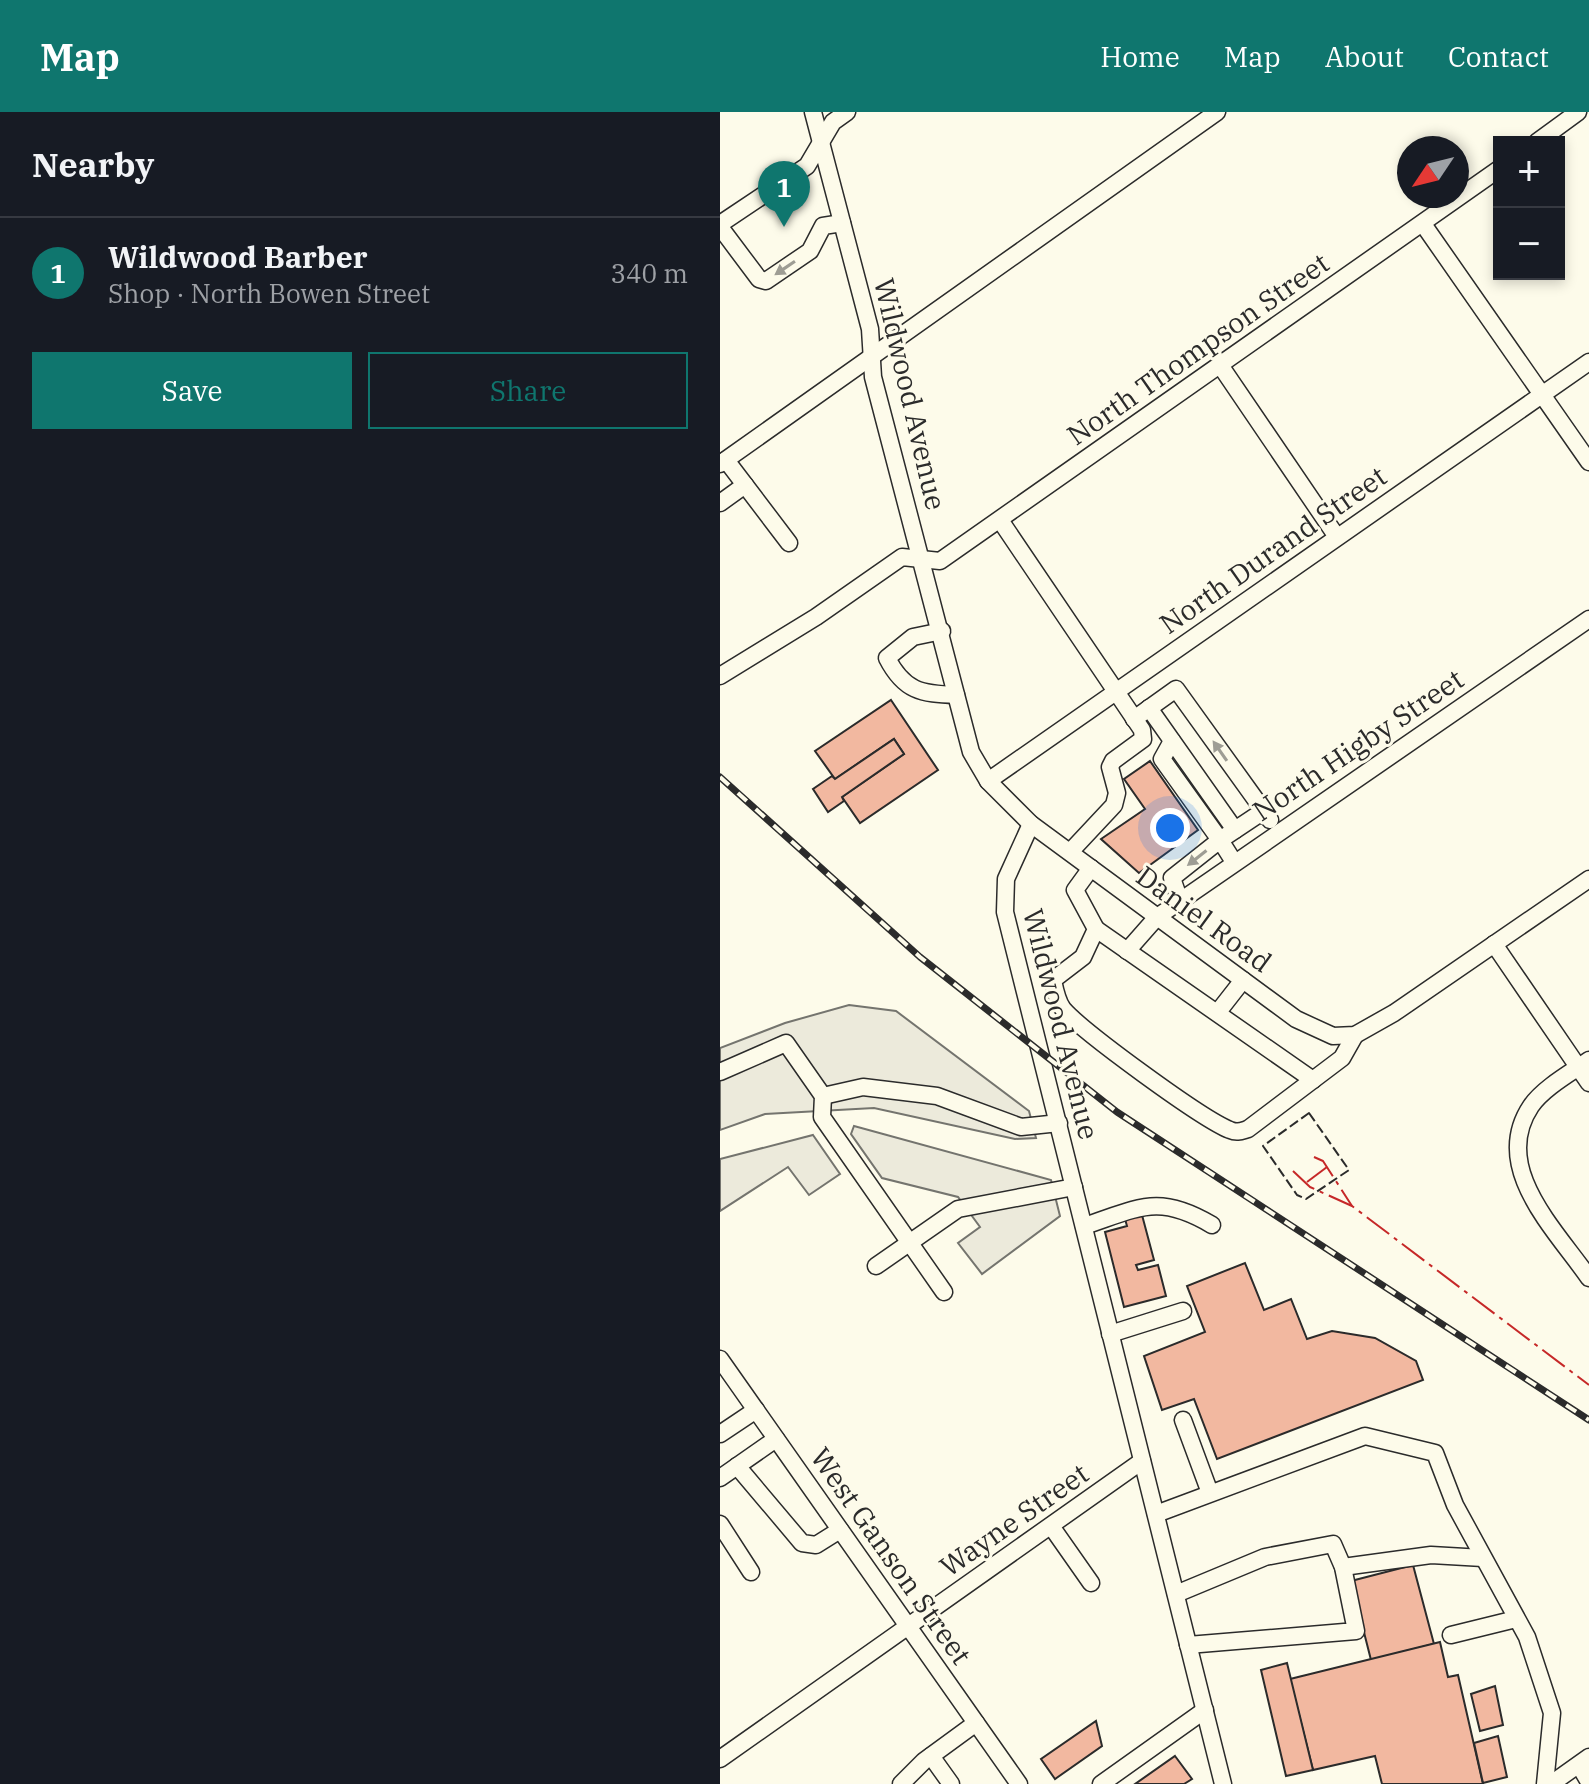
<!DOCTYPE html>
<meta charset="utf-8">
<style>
:root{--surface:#171b24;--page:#20242c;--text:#f1f3f6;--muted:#9ea1a6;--line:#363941;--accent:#0f766e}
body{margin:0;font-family:"IBM Plex Serif",serif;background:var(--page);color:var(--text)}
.controls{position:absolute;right:24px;top:24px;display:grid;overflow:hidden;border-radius:0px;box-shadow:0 4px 12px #0003}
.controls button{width:72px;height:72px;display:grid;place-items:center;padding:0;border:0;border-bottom:2px solid var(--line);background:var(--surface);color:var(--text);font:40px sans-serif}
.compass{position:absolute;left:677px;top:24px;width:72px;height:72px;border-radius:50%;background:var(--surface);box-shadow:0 4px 12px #0003;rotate:235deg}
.you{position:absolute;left:450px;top:716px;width:28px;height:28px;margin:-20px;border:6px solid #fff;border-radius:50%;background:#1a73e8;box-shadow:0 0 0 12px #1a73e833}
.badge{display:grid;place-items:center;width:52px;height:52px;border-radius:50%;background:var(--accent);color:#fff;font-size:26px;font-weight:700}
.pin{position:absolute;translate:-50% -66px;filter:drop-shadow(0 2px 4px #0008)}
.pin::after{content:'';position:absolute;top:42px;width:28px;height:24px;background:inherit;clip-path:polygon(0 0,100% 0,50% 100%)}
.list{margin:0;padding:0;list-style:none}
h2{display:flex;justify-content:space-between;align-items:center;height:104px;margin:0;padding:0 32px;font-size:34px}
h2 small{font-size:26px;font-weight:400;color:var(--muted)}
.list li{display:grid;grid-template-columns:52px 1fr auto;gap:24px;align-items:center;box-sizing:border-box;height:112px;padding:0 32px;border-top:2px solid var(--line)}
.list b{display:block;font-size:30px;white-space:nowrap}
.list p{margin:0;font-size:26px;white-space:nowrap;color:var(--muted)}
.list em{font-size:26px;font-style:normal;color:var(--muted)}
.actions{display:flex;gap:16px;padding:24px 32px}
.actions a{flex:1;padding:18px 0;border:2px solid var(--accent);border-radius:0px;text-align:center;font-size:28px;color:var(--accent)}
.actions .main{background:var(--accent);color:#fff}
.map{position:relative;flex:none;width:869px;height:1672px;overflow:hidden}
header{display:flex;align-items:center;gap:48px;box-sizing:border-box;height:112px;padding:0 40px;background:var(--accent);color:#fff}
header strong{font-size:38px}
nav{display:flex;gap:44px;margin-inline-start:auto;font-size:28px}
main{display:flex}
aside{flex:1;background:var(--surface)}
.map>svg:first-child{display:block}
.parking{fill:#eceadb;stroke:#74746e;stroke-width:2}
.building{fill:#f2b8a0;stroke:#2b2b2b;stroke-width:2}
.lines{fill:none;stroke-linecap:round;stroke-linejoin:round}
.minor-casing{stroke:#2b2b2b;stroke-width:19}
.minor{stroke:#fdfbea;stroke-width:16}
.rail-casing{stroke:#2b2b2b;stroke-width:7}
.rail{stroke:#fdfbea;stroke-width:4;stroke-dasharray:12;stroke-linecap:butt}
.fence{stroke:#2b2b2b;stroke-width:2;stroke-dasharray:10 4;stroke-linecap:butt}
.power{stroke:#c62828;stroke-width:2;stroke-dasharray:28 6 4 6;stroke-linecap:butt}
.oneway{fill:#9e9d94}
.labels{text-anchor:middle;stroke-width:6;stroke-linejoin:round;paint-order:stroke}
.street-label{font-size:28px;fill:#2b2b2b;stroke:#fdfbea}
</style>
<header>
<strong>Map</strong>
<nav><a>Home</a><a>Map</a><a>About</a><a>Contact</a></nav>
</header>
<main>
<aside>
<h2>Nearby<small></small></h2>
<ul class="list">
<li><span class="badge">1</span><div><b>Wildwood Barber</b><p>Shop · North Bowen Street</p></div><em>340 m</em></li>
</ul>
<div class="actions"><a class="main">Save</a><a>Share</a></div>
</aside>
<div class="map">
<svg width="869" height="1672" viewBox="0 0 869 1672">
<rect width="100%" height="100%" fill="#fdfbea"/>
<!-- parking -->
<g class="parking">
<path d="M129,893L176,899L309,999L316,1026L295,1027L154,996L45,1002L0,1018V936L65,911Z"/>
<path d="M134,1014L331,1068L340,1104L262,1162L238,1131L260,1115L238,1085L162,1066L131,1022Z"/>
<path d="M93,1023L120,1062L89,1083L68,1055L0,1099V1047Z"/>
</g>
<!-- building -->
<g class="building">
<path d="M171,588L218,658L140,711L122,685L184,642L174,627L115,667L95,639Z"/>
<path d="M174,627L184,642L122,685L124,689L108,700L93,677L112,664L115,667Z"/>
<path d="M430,649L478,718L419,761L381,727L425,697L404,667Z"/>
<path d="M422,1103L434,1148L416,1153L418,1158L438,1153L446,1184L404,1195L385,1120L407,1114L405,1107Z"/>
<path d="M525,1151L544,1198L571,1187L587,1227L612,1219L655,1226L696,1249L703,1268L497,1347L474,1287L442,1298L424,1244L485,1220L467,1174Z"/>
<path d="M693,1453L714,1532L651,1548L631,1469Z"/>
<path d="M720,1530L728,1565L738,1563L763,1672H662L655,1644L593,1658L570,1567Z"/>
<path d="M567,1551L593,1658L566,1664L541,1558Z"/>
<path d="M775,1574L783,1613L760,1619L751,1582Z"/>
<path d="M376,1609L382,1634L335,1667L321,1647Z"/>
<path d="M778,1624L787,1665L763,1671L754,1631Z"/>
<path d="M455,1644L472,1667L464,1672H415Z"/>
</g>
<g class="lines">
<!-- minor casing -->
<g class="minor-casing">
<g id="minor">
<path d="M93,0L150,217L153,265L251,640L268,669L311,712L576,907L613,924L635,923L674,901L869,767"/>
<path d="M817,30L858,0"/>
<path d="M0,112L87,54L113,10L127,0"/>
<path d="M703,112L869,350"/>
<path d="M0,115L39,167L46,169L90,139L103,114L122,111"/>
<path d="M500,253L617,425"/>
<path d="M6,348L69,431"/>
<path d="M0,352L497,0"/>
<path d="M0,391L25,373"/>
<path d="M280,408L422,618L423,627L393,649L390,655L397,681L394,693L350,740"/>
<path d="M222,519L193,525L167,546C184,579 201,582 236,583"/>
<path d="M0,564L96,505L182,445L220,449L779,57"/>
<path d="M429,596L515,718"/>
<path d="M414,607L456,577L546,702"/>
<path d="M452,629L442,647L500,728L536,704L546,702L550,708"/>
<path d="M268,669L869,250"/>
<path d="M311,712L286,767L285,800L503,1672"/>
<path d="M371,756L355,778L376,817L363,845L333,868C335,878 337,889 343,897C363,920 482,1007 510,1018C517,1021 521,1019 528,1017L622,946L635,923"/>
<path d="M460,789L452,766L500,728L514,750"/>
<path d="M376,817L593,968"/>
<path d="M774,832L869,971"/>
<path d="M407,839L437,805L869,507"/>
<path d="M498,900L523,868"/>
<path d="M869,948C852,960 823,976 811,994C770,1055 835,1117 869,1166"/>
<path d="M0,960L66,931L103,984L102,1005L224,1180"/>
<path d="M103,984L143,975L217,984L301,1015L339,1011"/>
<path d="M364,1114C419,1096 438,1081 492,1113"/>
<path d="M156,1154L238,1097L354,1075"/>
<path d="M390,1222L463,1199"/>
<path d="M0,1247L299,1672"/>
<path d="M463,1308L490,1381"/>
<path d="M0,1322L36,1298"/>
<path d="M17,1354L82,1431L96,1433L120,1418"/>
<path d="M0,1366L56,1327"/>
<path d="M436,1402L645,1324L715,1341L735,1393L807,1525L832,1601L825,1672"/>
<path d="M0,1412L31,1460"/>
<path d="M331,1414L371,1471"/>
<path d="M623,1455L711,1443L763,1446"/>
<path d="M456,1482L545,1445L613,1432L623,1455L636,1519L468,1533"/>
<path d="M731,1523L796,1507"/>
<path d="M211,1644L231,1672"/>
<path d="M0,1647L422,1349"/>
<path d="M859,1653L869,1670"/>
<path d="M181,1672L204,1649L256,1611"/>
<path d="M381,1672L485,1598"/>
<path d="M831,1672L869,1645"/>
</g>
</g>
<!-- minor -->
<use href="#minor" class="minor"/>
<!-- rail casing -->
<g class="rail-casing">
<path id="rail" d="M0,665L200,845L397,1000L869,1308"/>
</g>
<!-- rail -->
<use href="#rail" class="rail"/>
<!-- fence -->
<path class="fence" d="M589,1001L629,1058L586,1087L577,1083L543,1034Z"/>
<!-- power -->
<g class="power">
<path d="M594,1045L603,1049L632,1094"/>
<path d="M573,1059L590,1075L632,1094L869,1273"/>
<path d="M587,1070L607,1055"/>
</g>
</g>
<!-- one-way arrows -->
<defs><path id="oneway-solid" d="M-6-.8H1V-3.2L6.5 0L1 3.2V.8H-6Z" transform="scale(2)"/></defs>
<g class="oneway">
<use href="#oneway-solid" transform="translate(65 156) rotate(146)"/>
<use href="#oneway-solid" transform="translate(500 639) rotate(-125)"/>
<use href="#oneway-solid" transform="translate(477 746) rotate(142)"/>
</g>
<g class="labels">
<!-- street labels -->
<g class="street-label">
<text transform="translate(478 237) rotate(-35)" y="10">North Thompson Street</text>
<text transform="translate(190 282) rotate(77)" y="10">Wildwood Avenue</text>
<text transform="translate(553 438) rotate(-35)" y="10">North Durand Street</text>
<text transform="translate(638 633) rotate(-34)" y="10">North Higby Street</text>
<text transform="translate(484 807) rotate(36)" y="10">Daniel Road</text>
<text transform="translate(341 912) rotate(76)" y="10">Wildwood Avenue</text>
<text transform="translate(294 1408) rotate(-35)" y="10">Wayne Street</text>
<text transform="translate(171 1444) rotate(55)" y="10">West Ganson Street</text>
</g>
</g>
</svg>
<div class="controls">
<button>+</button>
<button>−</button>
</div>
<svg class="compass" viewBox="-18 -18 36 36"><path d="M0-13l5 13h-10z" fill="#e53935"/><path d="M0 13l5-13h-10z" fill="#9ea1a6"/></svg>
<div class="you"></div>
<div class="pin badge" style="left:64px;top:115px">1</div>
</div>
</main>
